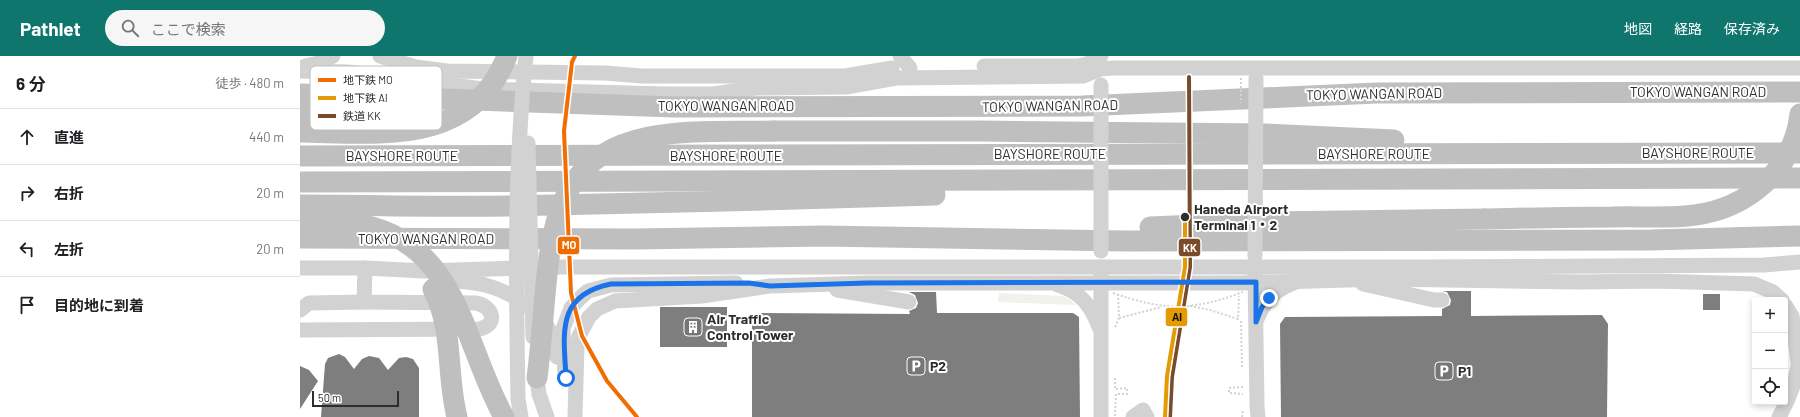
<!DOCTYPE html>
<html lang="ja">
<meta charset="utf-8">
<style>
:root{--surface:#fff;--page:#f6f6f6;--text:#202124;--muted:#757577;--line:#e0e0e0;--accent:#0f766e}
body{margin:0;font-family:Barlow,"Noto Sans JP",sans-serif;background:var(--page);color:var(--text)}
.controls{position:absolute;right:12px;bottom:12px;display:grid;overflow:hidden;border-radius:4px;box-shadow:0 2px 6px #0003}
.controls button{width:36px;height:36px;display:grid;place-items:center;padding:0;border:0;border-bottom:1px solid var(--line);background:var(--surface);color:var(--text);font:20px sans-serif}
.scale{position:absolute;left:12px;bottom:10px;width:87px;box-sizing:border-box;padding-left:4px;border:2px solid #2d2d2d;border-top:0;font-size:11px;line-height:14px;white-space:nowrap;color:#2d2d2d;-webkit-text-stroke:3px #fff;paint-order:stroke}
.stop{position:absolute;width:12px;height:12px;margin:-9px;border:3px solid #1a73e8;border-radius:50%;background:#fff}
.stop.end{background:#1a73e8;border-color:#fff;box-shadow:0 1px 4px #0008}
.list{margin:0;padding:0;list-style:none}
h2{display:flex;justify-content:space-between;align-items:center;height:52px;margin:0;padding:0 16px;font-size:17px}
h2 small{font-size:13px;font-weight:400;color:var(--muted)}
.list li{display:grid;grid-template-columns:26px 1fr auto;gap:12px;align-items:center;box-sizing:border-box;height:56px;padding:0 16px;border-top:1px solid var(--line)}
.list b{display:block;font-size:15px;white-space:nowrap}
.list em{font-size:13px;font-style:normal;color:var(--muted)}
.icon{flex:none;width:22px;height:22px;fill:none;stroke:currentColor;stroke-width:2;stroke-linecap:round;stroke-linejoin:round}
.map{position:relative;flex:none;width:1500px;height:361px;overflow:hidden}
header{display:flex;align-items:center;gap:24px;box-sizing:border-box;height:56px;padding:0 20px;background:var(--accent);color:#fff}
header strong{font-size:19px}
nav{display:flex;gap:22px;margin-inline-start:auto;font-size:14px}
.search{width:280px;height:36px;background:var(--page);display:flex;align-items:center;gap:10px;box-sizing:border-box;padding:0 14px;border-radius:22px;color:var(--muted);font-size:15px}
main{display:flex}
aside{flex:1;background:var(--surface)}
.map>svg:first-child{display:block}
.green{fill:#f0f3ec}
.building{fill:#7e7e7e}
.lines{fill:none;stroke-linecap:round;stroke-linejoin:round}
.path{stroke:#d2d2d2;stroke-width:2;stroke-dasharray:2 2;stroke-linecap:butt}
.minor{stroke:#d2d2d2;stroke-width:15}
.highway{stroke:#bfbfbf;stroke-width:21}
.path-bridge{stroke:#d2d2d2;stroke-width:2;stroke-dasharray:2 2;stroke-linecap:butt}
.minor-bridge{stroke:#d2d2d2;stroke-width:15}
.highway-bridge{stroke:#bfbfbf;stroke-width:21}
.rail-1-casing{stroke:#fff;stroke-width:7}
.rail-1{stroke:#7a4b2a;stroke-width:4}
.metro-1-casing{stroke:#fff;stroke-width:7}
.metro-2-casing{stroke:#fff;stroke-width:7}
.metro-1{stroke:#f16d00;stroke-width:4}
.metro-2{stroke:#e39a04;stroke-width:4}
.route{stroke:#1a73e8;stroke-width:5}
.stop-dot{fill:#2d2d2d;stroke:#fff;stroke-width:1.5}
.labels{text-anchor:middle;stroke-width:4;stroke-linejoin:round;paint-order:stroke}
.street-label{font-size:14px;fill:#2d2d2d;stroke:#fff}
.stop-label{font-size:14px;font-weight:bold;fill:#2d2d2d;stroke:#fff;text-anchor:start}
.poi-label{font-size:14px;font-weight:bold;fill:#2d2d2d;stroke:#fff;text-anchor:start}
.key{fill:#fff;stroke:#c0c0c0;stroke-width:1}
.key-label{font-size:11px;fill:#2d2d2d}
.line-badge{stroke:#fff;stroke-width:1.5}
.badge-label{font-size:11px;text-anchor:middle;font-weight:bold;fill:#fff}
.pale-badge-label{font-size:11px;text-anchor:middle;font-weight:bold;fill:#111}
</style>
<header>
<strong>Pathlet</strong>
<div class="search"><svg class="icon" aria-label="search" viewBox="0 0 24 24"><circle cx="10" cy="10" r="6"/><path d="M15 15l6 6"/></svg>ここで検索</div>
<nav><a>地図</a><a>経路</a><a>保存済み</a></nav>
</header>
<main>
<aside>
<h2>6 分<small>徒歩 · 480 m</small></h2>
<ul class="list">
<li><svg class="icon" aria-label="ahead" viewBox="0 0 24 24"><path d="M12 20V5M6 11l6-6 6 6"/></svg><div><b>直進</b></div><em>440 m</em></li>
<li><svg class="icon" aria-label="right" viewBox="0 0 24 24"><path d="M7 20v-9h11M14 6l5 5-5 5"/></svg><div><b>右折</b></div><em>20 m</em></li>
<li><svg class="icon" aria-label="left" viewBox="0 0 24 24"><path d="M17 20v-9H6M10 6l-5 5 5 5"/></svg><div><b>左折</b></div><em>20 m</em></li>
<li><svg class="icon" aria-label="arrive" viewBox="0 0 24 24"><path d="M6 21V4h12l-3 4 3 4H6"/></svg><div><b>目的地に到着</b></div></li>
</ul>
</aside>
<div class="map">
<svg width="1500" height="361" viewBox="0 0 1500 361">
<rect width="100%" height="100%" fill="#fff"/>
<!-- green -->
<path class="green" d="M699,237L762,240L769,243L776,249L698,246Z"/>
<!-- building -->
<g class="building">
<path d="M1142,235H1171V260L1302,259L1308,268L1307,361H981L980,268L985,261L1142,260V253L1150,249L1151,244L1147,236Z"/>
<path d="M609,236H636L637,257H773L779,261L780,361H452V262L459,257L610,258L609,255L616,252L618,247L615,239Z"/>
<rect x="1403" y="238" width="17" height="16"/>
<rect x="360" y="251" width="67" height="40"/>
<path d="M39,298L45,301L54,313L62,303L69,300L79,302L88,314L99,302L106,301L113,303L119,312V361H21L25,308L28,302Z"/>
<path d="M0,310L9,314L18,325L0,353Z"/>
</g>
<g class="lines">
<!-- path -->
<g class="path">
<path d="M890,250L910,254L938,263L939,240"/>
<path d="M941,265L942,313"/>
<path d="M815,271L819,262"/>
<path d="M943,331L929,332V337L943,338"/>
<path d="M815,360L816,338H827V332L815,333V322"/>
<path d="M942,361L943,354"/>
</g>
<!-- minor -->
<g class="minor">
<path d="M80,0L116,11L147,15L305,17L342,20H545L592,12"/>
<path d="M600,0L610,12"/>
<path d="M5,10L19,7L33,0"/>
<path d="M684,10H778L787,8L801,0"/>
<path d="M0,15L48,16L183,33L365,38H413L456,32L546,31L596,22L783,20L801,13L813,12H1500"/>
<path d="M0,212H65L124,215L255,211H1122L1464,209L1500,206"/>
<path d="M955,216L957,350L958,361"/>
<path d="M136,220C152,226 169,225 185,229C209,235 240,254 251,277C254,284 256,293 257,301"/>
<path d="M1063,228L1134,244H1142"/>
<path d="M758,229C781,236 791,250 799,271"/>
<path d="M537,234L609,246"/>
<path d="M1485,249L1492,260L1498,306"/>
<path d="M0,254L9,247L64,246"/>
<path d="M957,263C964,245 976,233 994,227"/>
<path d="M0,274L179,273C199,269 193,250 176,247L64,246L65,212"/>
<path d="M277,290L279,280L289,261L297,253L315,245L402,240L470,230L567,227H941L1083,223L1281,226L1357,225L1454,228L1473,236L1482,244"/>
<path d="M237,322L239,338L247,361"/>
<path d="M265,322L263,273L271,252L280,242L288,235L311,229L436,227"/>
<path d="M801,361V216"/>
<path d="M833,361L843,354L847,361"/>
<path d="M1479,361C1491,340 1498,320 1500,296"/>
</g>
<!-- highway -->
<g class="highway">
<path d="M0,38L374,51L782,50L1077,37L1500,36"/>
<path d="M0,57L68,50"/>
<path d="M474,75H680L965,78L1094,84"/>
<path d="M0,100L1500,97"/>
<path d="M0,126L1500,122"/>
<path d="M0,149C69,149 138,151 207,150C350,147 492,144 635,139"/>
<path d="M850,171L967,166L1185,163"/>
<path d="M0,182L335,183L523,180L826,185L1351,184L1500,180"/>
</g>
<!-- path-bridge -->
<g class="path-bridge">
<path d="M941,22V47"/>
<path d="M813,237C864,255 892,255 943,236"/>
<path d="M818,238L819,262L862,251"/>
</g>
<!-- minor-bridge -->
<g class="minor-bridge">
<path d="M228,87L233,281"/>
<path d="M801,195V29"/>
<path d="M955,200L956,22"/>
<path d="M221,361L218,343C216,228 214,114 226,0"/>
<path d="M275,361L277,290"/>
</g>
<!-- highway-bridge -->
<g class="highway-bridge">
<path d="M0,76C78,77 172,91 207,0"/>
<path d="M1185,163C1228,162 1270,161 1313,161C1340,160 1368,163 1395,159C1448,152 1494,113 1500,58"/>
<path d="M0,165C21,165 43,164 64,169C159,190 164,290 204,361"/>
<path d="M133,233C154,273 146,318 157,361"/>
<path d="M237,322C241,291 243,259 246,228C253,155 267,97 349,81C388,73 434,76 474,75"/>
</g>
<!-- rail-1 casing -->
<g class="rail-1-casing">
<path id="rail-1" d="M870,361L872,321L890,211L889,21"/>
</g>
<!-- rail-1 -->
<use href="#rail-1" class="rail-1"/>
<!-- metro-1 casing -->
<g class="metro-1-casing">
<path id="metro-1" d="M275,0L272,6L264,75L271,237L282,280L307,325L337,361"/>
</g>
<!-- metro-2 casing -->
<g class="metro-2-casing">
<path id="metro-2" d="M865,361L867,320L885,211V161"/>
</g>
<!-- metro-1 -->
<use href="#metro-1" class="metro-1"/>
<!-- metro-2 -->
<use href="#metro-2" class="metro-2"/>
</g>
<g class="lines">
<!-- route -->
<path class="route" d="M266,322C264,279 255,239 311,228L449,227L470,230L567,227L956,226V266L962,251L969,242"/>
</g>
<!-- icons -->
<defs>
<g id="building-square" transform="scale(1)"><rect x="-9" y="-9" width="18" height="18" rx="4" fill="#767676" stroke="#fff"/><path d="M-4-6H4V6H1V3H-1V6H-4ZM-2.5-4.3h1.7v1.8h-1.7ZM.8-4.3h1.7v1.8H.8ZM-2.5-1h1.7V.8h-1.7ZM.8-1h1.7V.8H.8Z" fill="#fff"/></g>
<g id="parking-square" transform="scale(1)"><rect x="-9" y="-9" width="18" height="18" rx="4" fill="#767676" stroke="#fff"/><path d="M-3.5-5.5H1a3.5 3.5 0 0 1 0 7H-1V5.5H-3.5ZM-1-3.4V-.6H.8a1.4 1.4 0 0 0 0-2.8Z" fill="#fff"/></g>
</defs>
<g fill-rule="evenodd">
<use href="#building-square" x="393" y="271"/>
<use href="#parking-square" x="616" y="310"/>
<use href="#parking-square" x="1144" y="315"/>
</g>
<!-- markers -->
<circle class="stop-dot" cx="885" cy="161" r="5"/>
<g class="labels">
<!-- street labels -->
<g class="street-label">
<text x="1398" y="41">TOKYO WANGAN ROAD</text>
<text transform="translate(1074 38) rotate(-1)" y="5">TOKYO WANGAN ROAD</text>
<text x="426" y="55">TOKYO WANGAN ROAD</text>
<text transform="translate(750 50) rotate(-1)" y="5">TOKYO WANGAN ROAD</text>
<text x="1398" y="102">BAYSHORE ROUTE</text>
<text x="750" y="103">BAYSHORE ROUTE</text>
<text x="1074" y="103">BAYSHORE ROUTE</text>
<text x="102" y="105">BAYSHORE ROUTE</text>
<text x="426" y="105">BAYSHORE ROUTE</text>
<text x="126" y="188">TOKYO WANGAN ROAD</text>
</g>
<!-- stop labels -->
<g class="stop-label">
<text x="894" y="158">Haneda Airport<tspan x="894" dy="16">Terminal 1・2</tspan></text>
</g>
<!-- poi labels -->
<g class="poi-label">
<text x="407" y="268">Air Traffic<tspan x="407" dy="16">Control Tower</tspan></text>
<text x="630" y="315">P2</text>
<text x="1158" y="320">P1</text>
</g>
</g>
<!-- legend -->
<rect x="10" y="10" width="132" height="64" rx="6" class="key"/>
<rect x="18" y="22" width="18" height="4" fill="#f16d00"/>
<rect x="18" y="40" width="18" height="4" fill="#e39a04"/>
<rect x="18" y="58" width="18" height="4" fill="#7a4b2a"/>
<g class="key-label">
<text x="43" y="28">地下鉄 MO</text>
<text x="43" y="46">地下鉄 Al</text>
<text x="43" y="64">鉄道 KK</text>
</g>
<g class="line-badge">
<rect x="257" y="180" width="23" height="19" rx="4" fill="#f16d00"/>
<rect x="878" y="182" width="23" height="19" rx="4" fill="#7a4b2a"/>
<rect x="865" y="251" width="23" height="20" rx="4" fill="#e39a04"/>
</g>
<g class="badge-label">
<text x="269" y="193">MO</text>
<text x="890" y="196">KK</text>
</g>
<g class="pale-badge-label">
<text x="877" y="265">Al</text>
</g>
</svg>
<div class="controls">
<button>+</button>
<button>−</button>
<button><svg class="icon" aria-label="locate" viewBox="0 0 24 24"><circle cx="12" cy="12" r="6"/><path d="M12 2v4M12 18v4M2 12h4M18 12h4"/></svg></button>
</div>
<div class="scale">50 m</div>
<div class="stop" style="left:266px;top:322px"></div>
<div class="stop end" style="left:969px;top:242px"></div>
</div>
</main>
